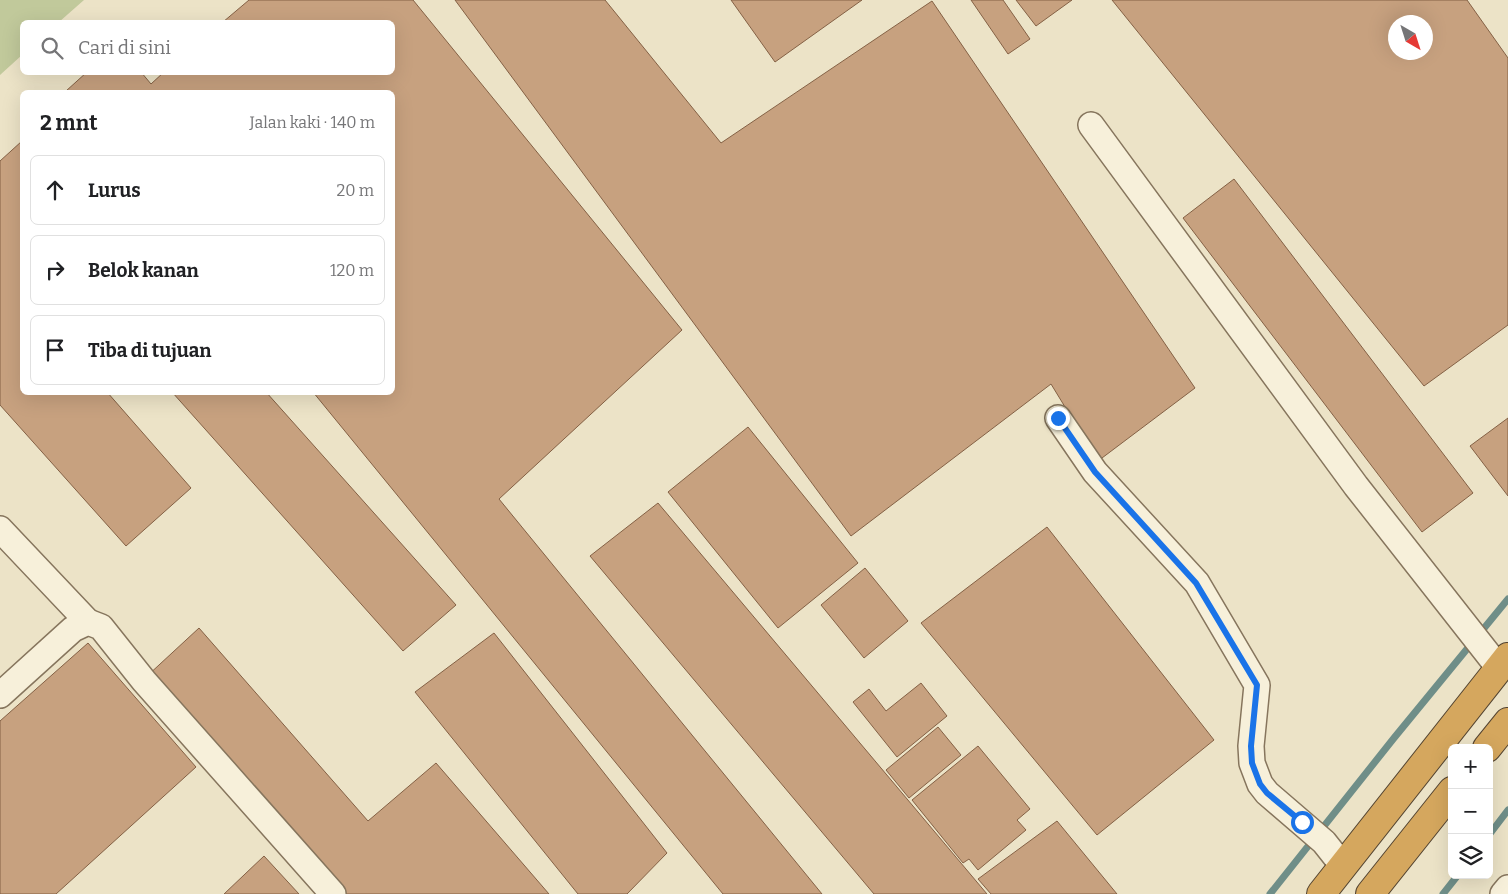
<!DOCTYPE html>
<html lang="id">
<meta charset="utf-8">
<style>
:root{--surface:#fff;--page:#f6f6f6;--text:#202124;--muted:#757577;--line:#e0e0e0}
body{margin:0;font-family:Bitter,serif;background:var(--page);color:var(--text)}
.controls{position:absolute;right:15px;bottom:15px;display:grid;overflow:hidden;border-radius:8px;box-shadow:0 5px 20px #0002}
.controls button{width:45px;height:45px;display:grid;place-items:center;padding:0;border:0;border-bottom:1px solid var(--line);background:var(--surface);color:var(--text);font:25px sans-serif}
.compass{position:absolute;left:1388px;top:15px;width:45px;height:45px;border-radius:50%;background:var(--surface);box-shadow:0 5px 20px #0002;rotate:141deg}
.stop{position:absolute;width:15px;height:15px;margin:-11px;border:4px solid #1a73e8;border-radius:50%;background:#fff}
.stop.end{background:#1a73e8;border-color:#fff;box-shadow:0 1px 5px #0008}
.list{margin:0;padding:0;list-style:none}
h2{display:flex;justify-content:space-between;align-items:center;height:65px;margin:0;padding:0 20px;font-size:21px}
h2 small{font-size:16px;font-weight:400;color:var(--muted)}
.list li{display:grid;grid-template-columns:32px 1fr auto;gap:15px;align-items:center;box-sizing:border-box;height:70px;margin:0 10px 10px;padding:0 10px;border:1px solid var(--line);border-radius:8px}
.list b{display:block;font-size:19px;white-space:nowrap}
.list em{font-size:16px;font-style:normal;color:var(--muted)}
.icon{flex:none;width:28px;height:28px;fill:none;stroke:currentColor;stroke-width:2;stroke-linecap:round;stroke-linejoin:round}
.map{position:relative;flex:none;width:1508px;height:894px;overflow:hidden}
.search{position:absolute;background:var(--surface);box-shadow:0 5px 20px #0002;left:20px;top:20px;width:375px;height:55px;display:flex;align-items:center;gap:12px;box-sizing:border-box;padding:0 18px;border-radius:8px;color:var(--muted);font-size:19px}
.panel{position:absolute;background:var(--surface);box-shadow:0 5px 20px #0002;left:20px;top:90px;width:375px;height:305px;border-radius:8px}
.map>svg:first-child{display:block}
.green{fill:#c1c99b}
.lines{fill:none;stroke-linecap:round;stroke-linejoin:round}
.stream{stroke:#6f8e88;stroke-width:7}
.building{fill:#c7a17f;stroke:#846145;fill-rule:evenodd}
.minor-casing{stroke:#86755d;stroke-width:28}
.highway-casing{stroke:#544431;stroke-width:30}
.minor{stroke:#f7f0da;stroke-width:25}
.highway{stroke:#d5a75e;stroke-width:28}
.route{stroke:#1a73e8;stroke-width:6}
</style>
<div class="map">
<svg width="1508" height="894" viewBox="0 0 1508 894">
<rect width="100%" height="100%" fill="#ece3c7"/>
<!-- green -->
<path class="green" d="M0,0H84L59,22H22V55L0,75Z"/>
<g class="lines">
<!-- stream -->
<g class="stream">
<path d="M1489,835L1508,810"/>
<path d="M1270,894L1394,738L1508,599"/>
<path d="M1443,894L1458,875"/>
</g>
</g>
<!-- building -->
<g class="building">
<path d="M249,0H413L682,330L499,499L822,894H723L313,392H392V92H67L66,91L87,72H141L151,84L164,72H392V22H223Z"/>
<path d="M455,0H605L721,143L932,1L1195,388L1098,461L1051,384L851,536Z"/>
<path d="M731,0H862L775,62Z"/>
<path d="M971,0H1003L1030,39L1008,54Z"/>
<path d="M1016,0H1072L1036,26Z"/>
<path d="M1112,0H1467L1508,58V325L1424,386ZM1396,22H1426V52H1396Z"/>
<path d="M22,141V392H107L191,488L126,546L0,405V161Z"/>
<path d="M1234,179L1473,493L1422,532L1183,218Z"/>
<path d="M172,392H266L456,605L403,651Z"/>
<path d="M1508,418V496L1470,446Z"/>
<path d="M748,427L858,563L778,628L668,492Z"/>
<path d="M658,503L987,894H874L590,556Z"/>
<path d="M1047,527L1214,740L1097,835L921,623Z"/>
<path d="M865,568L908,621L864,658L821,605Z"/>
<path d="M199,628L368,821L436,763L549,894H338L146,677Z"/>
<path d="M494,633L667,853L627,894H578L415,692Z"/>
<path d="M88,643L196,767L56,894H0V721Z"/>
<path d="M921,683L947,716L897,757L853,702L869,689L886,711Z"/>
<path d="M938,727L961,755L909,798L886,770Z"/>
<path d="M978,746L1030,809L1017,820L1026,830L978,870L969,859L963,863L912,800Z"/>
<path d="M1057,821L1117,894H991L978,879Z"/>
<path d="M264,856L299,894H224Z"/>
</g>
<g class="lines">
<!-- minor casing -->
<g class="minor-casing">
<g id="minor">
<path d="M1091,125L1356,486L1499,668"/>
<path d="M1058,418L1095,472L1197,583L1257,685L1251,746L1252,763L1260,784L1267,793L1324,842L1343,866"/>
<path d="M0,529L88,622"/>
<path d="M0,695L73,629L88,622L101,627L144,681L333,894"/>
<path d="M1503,894L1508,888"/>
</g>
</g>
<!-- highway casing -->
<g class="highway-casing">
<g id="highway">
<path d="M1487,748L1508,722"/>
<path d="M1321,894L1508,657"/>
<path d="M1370,894L1452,791"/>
</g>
</g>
<!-- minor -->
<use href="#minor" class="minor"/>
<!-- highway -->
<use href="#highway" class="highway"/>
</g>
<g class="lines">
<!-- route -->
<path class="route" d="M1058,418L1095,472L1196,583L1257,685L1251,746L1252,763L1260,784L1267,793L1302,822"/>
</g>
</svg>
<div class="controls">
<button>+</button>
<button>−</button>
<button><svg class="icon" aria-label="layers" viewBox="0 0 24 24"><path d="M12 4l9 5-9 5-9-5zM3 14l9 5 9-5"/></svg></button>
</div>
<svg class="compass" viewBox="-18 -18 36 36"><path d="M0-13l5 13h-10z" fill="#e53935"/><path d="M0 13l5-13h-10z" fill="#757577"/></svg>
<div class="stop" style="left:1302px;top:822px"></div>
<div class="stop end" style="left:1058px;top:418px"></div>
<div class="search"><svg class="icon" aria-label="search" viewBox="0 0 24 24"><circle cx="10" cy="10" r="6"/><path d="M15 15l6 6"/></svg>Cari di sini</div>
<section class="panel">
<h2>2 mnt<small>Jalan kaki · 140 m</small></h2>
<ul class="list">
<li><svg class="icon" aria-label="ahead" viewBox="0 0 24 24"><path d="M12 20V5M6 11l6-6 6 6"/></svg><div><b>Lurus</b></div><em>20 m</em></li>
<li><svg class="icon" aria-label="right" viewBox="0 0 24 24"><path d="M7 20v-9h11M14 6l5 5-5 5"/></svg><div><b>Belok kanan</b></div><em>120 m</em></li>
<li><svg class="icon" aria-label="arrive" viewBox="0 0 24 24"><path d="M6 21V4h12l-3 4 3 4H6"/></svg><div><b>Tiba di tujuan</b></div></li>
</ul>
</section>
</div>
